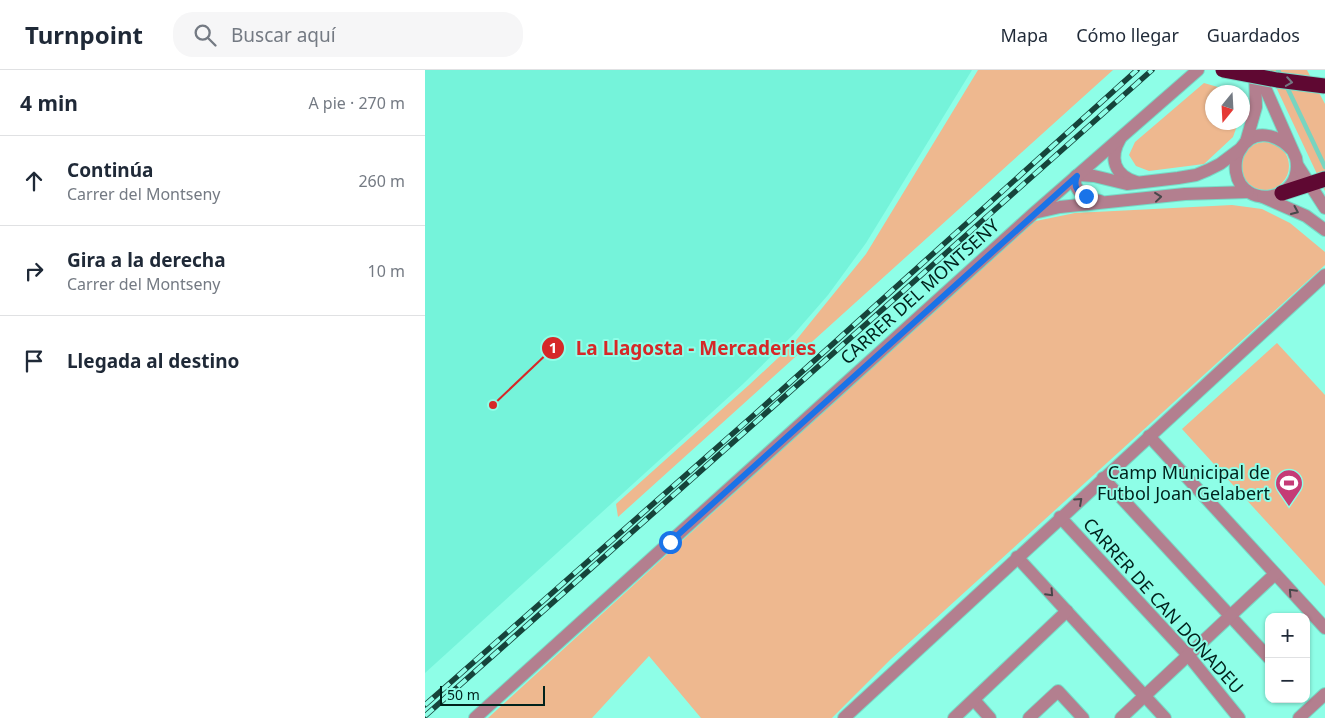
<!DOCTYPE html>
<html lang="es">
<meta charset="utf-8">
<style>
:root{--surface:#fff;--page:#f6f6f7;--text:#1f2937;--muted:#747a83;--line:#e0e1e3}
body{margin:0;font-family:"Noto Sans",sans-serif;background:var(--page);color:var(--text)}
.controls{position:absolute;right:15px;bottom:15px;display:grid;overflow:hidden;border-radius:10px;box-shadow:0 1px 4px #0004}
.controls button{width:45px;height:45px;display:grid;place-items:center;padding:0;border:0;border-bottom:1px solid var(--line);background:var(--surface);color:var(--text);font:25px sans-serif}
.compass{position:absolute;left:780px;top:15px;width:45px;height:45px;border-radius:50%;background:var(--surface);box-shadow:0 1px 4px #0004;rotate:198deg}
.scale{position:absolute;left:15px;bottom:12px;width:105px;box-sizing:border-box;padding-left:5px;border:2px solid #00221c;border-top:0;font-size:14px;line-height:18px;white-space:nowrap;color:#00221c;-webkit-text-stroke:4px #8efee7;paint-order:stroke}
.stop{position:absolute;width:15px;height:15px;margin:-11px;border:4px solid #1a73e8;border-radius:50%;background:#fff}
.stop.end{background:#1a73e8;border-color:#fff;box-shadow:0 1px 5px #0008}
.list{margin:0;padding:0;list-style:none}
h2{display:flex;justify-content:space-between;align-items:center;height:65px;margin:0;padding:0 20px;font-size:21px}
h2 small{font-size:16px;font-weight:400;color:var(--muted)}
.list li{display:grid;grid-template-columns:32px 1fr auto;gap:15px;align-items:center;box-sizing:border-box;height:90px;padding:0 20px;border-top:1px solid var(--line)}
.list b{display:block;font-size:19px;white-space:nowrap}
.list p{margin:0;font-size:16px;white-space:nowrap;color:var(--muted)}
.list em{font-size:16px;font-style:normal;color:var(--muted)}
.icon{flex:none;width:28px;height:28px;fill:none;stroke:currentColor;stroke-width:2;stroke-linecap:round;stroke-linejoin:round}
.map{position:relative;flex:none;width:900px;height:648px;overflow:hidden}
header{display:flex;align-items:center;gap:30px;box-sizing:border-box;height:70px;padding:0 25px;background:var(--surface);border-bottom:1px solid var(--line)}
header strong{font-size:24px}
nav{display:flex;gap:28px;margin-inline-start:auto;font-size:18px}
.search{width:350px;height:45px;background:var(--page);display:flex;align-items:center;gap:12px;box-sizing:border-box;padding:0 18px;border-radius:20px;color:var(--muted);font-size:19px}
main{display:flex}
aside{flex:1;background:var(--surface)}
.map>svg:first-child{display:block}
.built{fill:#75f3da}
.green{fill:#eeb88f}
.lines{fill:none;stroke-linecap:round;stroke-linejoin:round}
.stream{stroke:#78d4c0;stroke-width:4.5}
.minor-casing{stroke:#77dbc7;stroke-width:14}
.highway-casing{stroke:#77dbc7;stroke-width:17}
.minor{stroke:#b37f8f;stroke-width:12}
.highway{stroke:#5f0832;stroke-width:15}
.rail-casing{stroke:#16443b;stroke-width:5.5}
.rail{stroke:#8efee7;stroke-width:4;stroke-dasharray:11;stroke-linecap:butt}
.highway-bridge-casing{stroke:#77dbc7;stroke-width:17;stroke-linecap:butt}
.highway-bridge{stroke:#5f0832;stroke-width:15}
.oneway{stroke:#747783}
.oneway2{stroke:#48474a}
.route{stroke:#1a73e8;stroke-width:6}
.labels{text-anchor:middle;stroke-width:4;stroke-linejoin:round;paint-order:stroke}
.street-label{font-size:18px;fill:#00221c;stroke:#8efee7}
.poi-label{font-size:18px;fill:#00221c;stroke:#8efee7;text-anchor:end}
.leader{fill:none;stroke:#d62828;stroke-width:2}
.callout-dot{fill:#d62828;stroke:#8efee7;stroke-width:2}
.mark-label{font-size:15px;text-anchor:middle;font-weight:bold;fill:#fff}
.callout-label{font-size:19px;text-anchor:middle;font-weight:bold;fill:#d62828;stroke:#8efee7;stroke-width:4;stroke-linejoin:round;paint-order:stroke}
</style>
<header>
<strong>Turnpoint</strong>
<div class="search"><svg class="icon" aria-label="search" viewBox="0 0 24 24"><circle cx="10" cy="10" r="6"/><path d="M15 15l6 6"/></svg>Buscar aquí</div>
<nav><a>Mapa</a><a>Cómo llegar</a><a>Guardados</a></nav>
</header>
<main>
<aside>
<h2>4 min<small>A pie · 270 m</small></h2>
<ul class="list">
<li><svg class="icon" aria-label="ahead" viewBox="0 0 24 24"><path d="M12 20V5M6 11l6-6 6 6"/></svg><div><b>Continúa</b><p>Carrer del Montseny</p></div><em>260 m</em></li>
<li><svg class="icon" aria-label="right" viewBox="0 0 24 24"><path d="M7 20v-9h11M14 6l5 5-5 5"/></svg><div><b>Gira a la derecha</b><p>Carrer del Montseny</p></div><em>10 m</em></li>
<li><svg class="icon" aria-label="arrive" viewBox="0 0 24 24"><path d="M6 21V4h12l-3 4 3 4H6"/></svg><div><b>Llegada al destino</b></div></li>
</ul>
</aside>
<div class="map">
<svg width="900" height="648" viewBox="0 0 900 648">
<rect width="100%" height="100%" fill="#8efee7"/>
<!-- built -->
<path class="built" d="M0,0H547L441,173L403,225L369,264L318,314L0,603Z"/>
<!-- green -->
<g class="green">
<path d="M553,0H688L193,447L191,434L324,315L368,274L389,248L441,184Z"/>
<path d="M843,0H882L900,34V121Z"/>
<path d="M779,13L810,22H788V52L813,53L808,67L779,94L724,101L711,96L704,85L710,72Z"/>
<circle cx="840" cy="96" r="24"/>
<path d="M807,135L837,139L865,153L900,182V195L466,589L407,648H276L224,586L167,648H63L606,152L650,143Z"/>
<path d="M852,273L900,325V516L757,359Z"/>
</g>
<g class="lines">
<!-- stream -->
<g class="stream">
<path d="M853,0L857,8"/>
<path d="M861,15L900,97"/>
</g>
<!-- minor casing -->
<g class="minor-casing">
<g id="minor">
<path d="M830,1L841,20L871,88C880,132 817,141 811,102C810,94 811,86 815,80C828,57 852,64 867,80"/>
<path d="M695,69C684,88 689,105 711,112"/>
<path d="M821,72L831,37L830,4"/>
<path d="M873,96L900,138"/>
<path d="M653,105L669,106L702,114L753,108L771,105L783,100L795,94L815,79"/>
<path d="M651,106L650,114C654,125 664,129 675,131"/>
<path d="M838,127L881,146L900,160"/>
<path d="M613,142L635,137L760,124L823,122"/>
<path d="M724,366L900,558"/>
<path d="M678,408L844,588"/>
<path d="M635,447L763,585L814,648"/>
<path d="M592,487L740,648"/>
<path d="M549,630L565,648"/>
<path d="M50,648L608,144L773,0"/>
<path d="M419,648L900,205"/>
<path d="M529,648L642,541"/>
<path d="M604,648L633,621L658,648"/>
<path d="M696,648L850,504"/>
<path d="M874,648L900,624"/>
</g>
</g>
<!-- highway casing -->
<g class="highway-casing">
<path id="highway" d="M857,123L900,109"/>
</g>
<!-- minor -->
<use href="#minor" class="minor"/>
<!-- highway -->
<use href="#highway" class="highway"/>
<!-- rail casing -->
<g class="rail-casing">
<g id="rail">
<path d="M0,635L330,344L712,0"/>
<path d="M0,646L727,0"/>
</g>
</g>
<!-- rail -->
<use href="#rail" class="rail"/>
<!-- highway-bridge casing -->
<g class="highway-bridge-casing">
<path id="highway-bridge" d="M798,0L852,10L900,16"/>
</g>
<!-- highway-bridge -->
<use href="#highway-bridge" class="highway-bridge"/>
</g>
<!-- one-way arrows -->
<defs><path id="oneway-chevron" d="M-2-3.5L2.5 0L-2 3.5" fill="none" stroke-width="1.6" stroke-linecap="round" stroke-linejoin="round" transform="scale(1.25)"/></defs>
<use class="oneway" href="#oneway-chevron" transform="translate(864 12) rotate(9)"/>
<g class="oneway2">
<use href="#oneway-chevron" transform="translate(733 127) rotate(-6)"/>
<use href="#oneway-chevron" transform="translate(870 141) rotate(24)"/>
<use href="#oneway-chevron" transform="translate(654 431) rotate(-42)"/>
<use href="#oneway-chevron" transform="translate(867 522) rotate(-133)"/>
<use href="#oneway-chevron" transform="translate(625 523) rotate(47)"/>
</g>
<g class="lines">
<!-- route -->
<path class="route" d="M245,472L652,106C648,116 652,122 661,126"/>
</g>
<!-- icons -->
<defs>
<g id="stadium-pin" transform="scale(1.4375)"><path d="M0 17L-7.5 6A9.5 9.5 0 1 1 7.5 6Z" fill="#c53b76" stroke="#8efee7"/><path d="M0-5a6.5 5 0 1 0 0 10a6.5 5 0 1 0 0-10ZM-3.5-1.8h7v3.6h-7Z" fill="#fff"/></g>
</defs>
<g fill-rule="evenodd">
<use href="#stadium-pin" x="864" y="413"/>
</g>
<g class="labels">
<!-- street labels -->
<g class="street-label">
<text transform="translate(495 222) rotate(-42)" y="6">CARRER DEL MONTSENY</text>
<text transform="translate(738 536) rotate(48)" y="6">CARRER DE CAN DONADEU</text>
</g>
<!-- poi labels -->
<g class="poi-label">
<text x="845" y="409">Camp Municipal de<tspan x="845" dy="21">Futbol Joan Gelabert</tspan></text>
</g>
</g>
<!-- callouts -->
<path class="leader" d="M68 335L128 278"/>
<g class="callout-dot">
<circle cx="68" cy="335" r="5"/>
<circle cx="128" cy="278" r="12"/>
</g>
<g class="mark-label">
<text x="128" y="283">1</text>
</g>
<g class="callout-label">
<text x="271" y="285">La Llagosta - Mercaderies</text>
</g>
</svg>
<div class="controls">
<button>+</button>
<button>−</button>
</div>
<svg class="compass" viewBox="-18 -18 36 36"><path d="M0-13l5 13h-10z" fill="#e53935"/><path d="M0 13l5-13h-10z" fill="#747a83"/></svg>
<div class="scale">50 m</div>
<div class="stop" style="left:245px;top:472px"></div>
<div class="stop end" style="left:661px;top:126px"></div>
</div>
</main>
